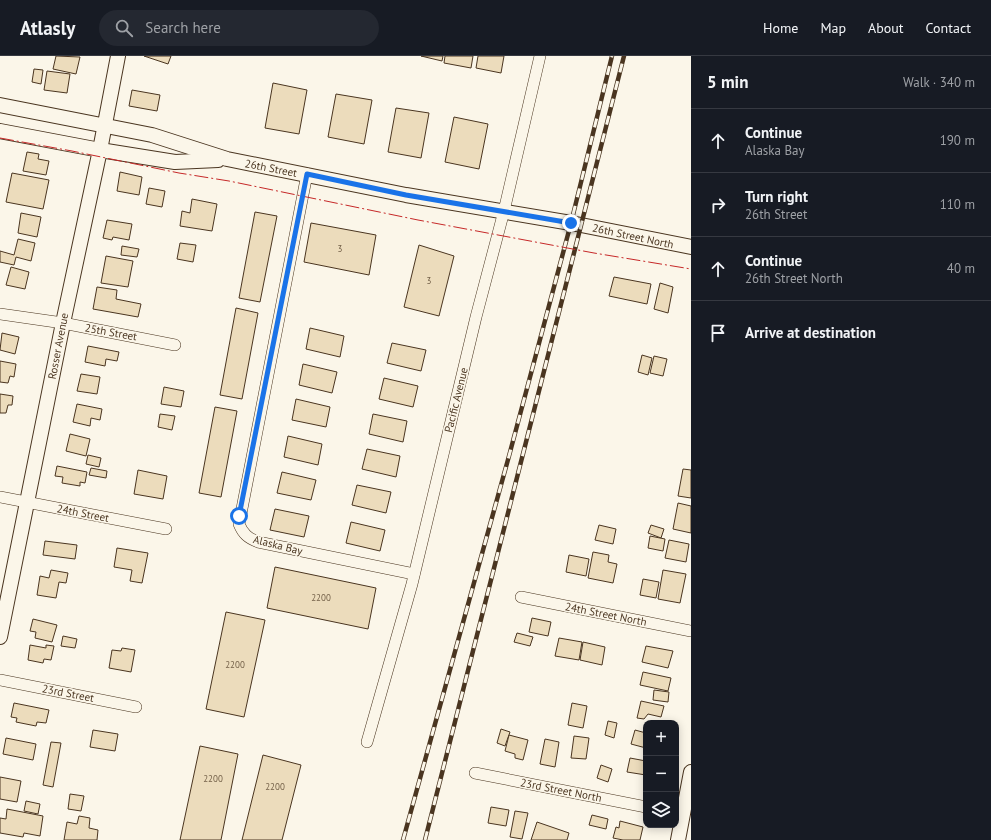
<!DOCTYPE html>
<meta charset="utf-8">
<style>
:root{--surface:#171b24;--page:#242831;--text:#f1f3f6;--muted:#9ea1a6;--line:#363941}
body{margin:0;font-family:"PT Sans",sans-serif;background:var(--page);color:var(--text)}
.controls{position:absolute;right:12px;bottom:12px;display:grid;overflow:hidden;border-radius:8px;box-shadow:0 2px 10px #0003}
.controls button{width:36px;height:36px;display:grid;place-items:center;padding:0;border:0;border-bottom:1px solid var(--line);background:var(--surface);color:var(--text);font:20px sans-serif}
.stop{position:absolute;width:12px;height:12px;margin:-9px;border:3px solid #1a73e8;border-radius:50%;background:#fff}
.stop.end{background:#1a73e8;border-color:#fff;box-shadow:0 1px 4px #0008}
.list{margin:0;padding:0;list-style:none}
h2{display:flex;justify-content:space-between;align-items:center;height:52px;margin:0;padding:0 16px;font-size:17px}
h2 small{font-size:13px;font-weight:400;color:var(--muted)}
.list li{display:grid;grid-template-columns:26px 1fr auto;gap:12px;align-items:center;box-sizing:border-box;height:64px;padding:0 16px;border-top:1px solid var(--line)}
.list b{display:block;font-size:15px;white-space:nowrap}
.list p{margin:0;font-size:13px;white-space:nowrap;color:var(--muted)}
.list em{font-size:13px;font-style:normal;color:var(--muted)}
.icon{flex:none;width:22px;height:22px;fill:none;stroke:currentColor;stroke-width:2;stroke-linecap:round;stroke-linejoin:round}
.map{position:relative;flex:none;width:691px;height:784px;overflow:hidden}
header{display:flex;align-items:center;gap:24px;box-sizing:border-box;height:56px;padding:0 20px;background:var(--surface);border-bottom:1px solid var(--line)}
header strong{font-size:19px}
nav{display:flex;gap:22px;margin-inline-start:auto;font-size:14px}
.search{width:280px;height:36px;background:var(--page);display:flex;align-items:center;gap:10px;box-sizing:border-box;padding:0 14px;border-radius:22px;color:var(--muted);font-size:15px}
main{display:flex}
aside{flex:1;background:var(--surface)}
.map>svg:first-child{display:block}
.building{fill:#ecdcbc;stroke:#4a3520}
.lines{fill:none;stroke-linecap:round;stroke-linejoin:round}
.minor-casing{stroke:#4a3520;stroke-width:12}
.tertiary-casing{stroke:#4a3520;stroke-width:16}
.minor{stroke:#fbf6e9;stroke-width:11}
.tertiary{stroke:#fbf6e9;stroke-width:14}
.rail-casing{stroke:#4a3520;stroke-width:4.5}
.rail{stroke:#fbf6e9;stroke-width:3;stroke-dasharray:9;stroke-linecap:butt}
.power{stroke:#c62828;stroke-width:1;stroke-dasharray:14 3 2 3;stroke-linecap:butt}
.route{stroke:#1a73e8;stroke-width:5}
.labels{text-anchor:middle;stroke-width:3;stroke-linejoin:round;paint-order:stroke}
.number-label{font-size:9px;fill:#725f47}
.street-label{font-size:11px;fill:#4a3520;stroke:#fbf6e9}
</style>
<header>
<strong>Atlasly</strong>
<div class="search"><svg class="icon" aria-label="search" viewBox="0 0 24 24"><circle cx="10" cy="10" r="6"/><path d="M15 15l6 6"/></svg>Search here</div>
<nav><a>Home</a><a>Map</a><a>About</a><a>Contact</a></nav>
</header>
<main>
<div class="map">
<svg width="691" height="784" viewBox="0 0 691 784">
<rect width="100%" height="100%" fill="#fbf6e9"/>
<!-- building -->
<g class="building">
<path d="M56,0L80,1L76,18L53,13Z"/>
<path d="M144,0H171L168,8Z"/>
<path d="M421,0H443L442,5Z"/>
<path d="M445,0H473L471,12L444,7Z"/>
<path d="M478,0H504L501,17L476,12Z"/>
<path d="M34,13L43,14L41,28L32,26Z"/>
<path d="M47,15L70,18L67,37L44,34Z"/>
<path d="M273,27L307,34L299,78L265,72Z"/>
<path d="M132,34L160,39L157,55L129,50Z"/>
<path d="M336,38L372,44L364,88L328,81Z"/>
<path d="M396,52L429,57L421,102L388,96Z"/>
<path d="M454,61L488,68L479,113L445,106Z"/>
<path d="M27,96L39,98L38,103L49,105L46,119L23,115Z"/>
<path d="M120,116L142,121L139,139L117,135Z"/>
<path d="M12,117L49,124L43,153L6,146Z"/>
<path d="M149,132L165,135L162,151L146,148Z"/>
<path d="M192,143L217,148L212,175L180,170L182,155L190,157Z"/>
<path d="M255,156L277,160L260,246L239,242Z"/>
<path d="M21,157L41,161L37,181L18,177Z"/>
<path d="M107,164L132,168L129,184L113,181L112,184L103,182Z"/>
<path d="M311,167L376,179L369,219L304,206Z"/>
<path d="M18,183L35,187L31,205L16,201L14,209L0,206V195L14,199Z"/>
<path d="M180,187L196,189L193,206L177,203Z"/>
<path d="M419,189L454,200L439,260L404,251Z"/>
<path d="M122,190L139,193L137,201L121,199Z"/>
<path d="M106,200L133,205L128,231L101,227Z"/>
<path d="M11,211L29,216L25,233L6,229Z"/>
<path d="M614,221L651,228L647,248L609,240Z"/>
<path d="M660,227L673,231L668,257L654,253Z"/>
<path d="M97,231L117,234L116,243L141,248L138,261L93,253Z"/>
<path d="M236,252L258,257L242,343L220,339Z"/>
<path d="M310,272L344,280L340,301L306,293Z"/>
<path d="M2,277L19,281L15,298L0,294Z"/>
<path d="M392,287L426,294L421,315L387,307Z"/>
<path d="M88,290L119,296L117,305L106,303L105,310L85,306Z"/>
<path d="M642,299L652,302L648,319L638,316Z"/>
<path d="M654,300L667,303L663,320L650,317Z"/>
<path d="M0,305L16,308L14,321L10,320L8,327L0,326Z"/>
<path d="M303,308L337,316L332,337L299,329Z"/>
<path d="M81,318L100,321L97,338L77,335Z"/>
<path d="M384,322L418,330L413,351L379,343Z"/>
<path d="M164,331L184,335L181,351L161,348Z"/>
<path d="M0,338L13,340L12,349H8L6,357H0Z"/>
<path d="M296,343L330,351L326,371L292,364Z"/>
<path d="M77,348L102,353L100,364L91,362L90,370L73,366Z"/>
<path d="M215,351L237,355L221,441L199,437Z"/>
<path d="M160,358L175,360L172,374L158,371Z"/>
<path d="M373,358L407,365L403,386L369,378Z"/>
<path d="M70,378L90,383L86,400L66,395Z"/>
<path d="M288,380L322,388L318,409L284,401Z"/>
<path d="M367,393L400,400L396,421L362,413Z"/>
<path d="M88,399L101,402L99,411L86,408Z"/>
<path d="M57,410L87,416L85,427L80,426V430L62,427L63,421L55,420Z"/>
<path d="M91,412L107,415L106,422L89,419Z"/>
<path d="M683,413L691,414V442L678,440Z"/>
<path d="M138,414L167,420L163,443L134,438Z"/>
<path d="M282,416L316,424L311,444L277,437Z"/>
<path d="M357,429L391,436L386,457L352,449Z"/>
<path d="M678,447L691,450V477L673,473Z"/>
<path d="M275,453L309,460L304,481L270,474Z"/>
<path d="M351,466L385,474L380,495L346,487Z"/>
<path d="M599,469L616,473L613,488L595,484Z"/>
<path d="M651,469L664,473L661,482L648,477Z"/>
<path d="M650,480L665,483L663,495L648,492Z"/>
<path d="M669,484L689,488L686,506L665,502Z"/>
<path d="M45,485L77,489L75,503L43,499Z"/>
<path d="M117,492L148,497L142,527L130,525L132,514L114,511Z"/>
<path d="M593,496L609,499L608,506L617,508L613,527L588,522Z"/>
<path d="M569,499L589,503L586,520L566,516Z"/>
<path d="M275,511L376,532L368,573L267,552Z"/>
<path d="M51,514L68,517L66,527L59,526L56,542L37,539L40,520L49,522Z"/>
<path d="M663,514L686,518L680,547L658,543Z"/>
<path d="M643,523L659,526L656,542L640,539Z"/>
<path d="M226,556L265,564L244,661L206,653Z"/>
<path d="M532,562L551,566L548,580L529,576Z"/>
<path d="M33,563L57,569L52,586L35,582L36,576L30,575Z"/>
<path d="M517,577L533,581L530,590L514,586Z"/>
<path d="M63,580L77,583L75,592L61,590Z"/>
<path d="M559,582L582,586L579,604L555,600Z"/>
<path d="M583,586L605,591L602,609L580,604Z"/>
<path d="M30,589L46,592V589L54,590L51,604L44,603L43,607L28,604Z"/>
<path d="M646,590L673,595L668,612L642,606Z"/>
<path d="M122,592L135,594L131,616L109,612L112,594L121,595Z"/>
<path d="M643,616L671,622L668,635L640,629Z"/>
<path d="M654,634L669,636L668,646L653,644Z"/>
<path d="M641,645L664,650L661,661L648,658L644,663L637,662Z"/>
<path d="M14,647L49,654L46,667L37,666L36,670L16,666L17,662L11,661Z"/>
<path d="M572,647L587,650L583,672L568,669Z"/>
<path d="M608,665L617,667L614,682L605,679Z"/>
<path d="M501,673L510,676L505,690L497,687Z"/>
<path d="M93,674L118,678L115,695L90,691Z"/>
<path d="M635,674L646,677V692L631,688Z"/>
<path d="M509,679L528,684L523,704L515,702V698L505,695Z"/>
<path d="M574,680L589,682L586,703L571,702Z"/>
<path d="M6,682L36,688L33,704L3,698Z"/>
<path d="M545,683L559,686L555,711L540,708Z"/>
<path d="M51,686L61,687L53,731L43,729Z"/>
<path d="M200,690L238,698L221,784H180Z"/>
<path d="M263,699L301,709L282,784H242Z"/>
<path d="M630,702L646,705V719L627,716Z"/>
<path d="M601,709L612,713L608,726L597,722Z"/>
<path d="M0,721L21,725L17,746L0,743Z"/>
<path d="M70,738L84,740L81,755L68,753Z"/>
<path d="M26,745L40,748L38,758L24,755Z"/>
<path d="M491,751L509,754L506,770L488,767Z"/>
<path d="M7,753L43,760L40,780L24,777L23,781L0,777V762L6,763Z"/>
<path d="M515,755L528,757L522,783L510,781Z"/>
<path d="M592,759L608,763L606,773L589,769Z"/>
<path d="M79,760L90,762L89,772L98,774L97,784H64L67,766L77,768Z"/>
<path d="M620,765L643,771L640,784H623L613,782L616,771L619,772Z"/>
<path d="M537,766L569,777L567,784H531Z"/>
</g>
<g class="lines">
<!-- minor casing -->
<g class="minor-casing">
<g id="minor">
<path d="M307,118L239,468C243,478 248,482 258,486L414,518"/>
<path d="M0,258L63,267L175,289"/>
<path d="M0,441L166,473"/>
<path d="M521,541L691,575"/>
<path d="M0,624L136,651"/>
<path d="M367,686L412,528L476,261L504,155L540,0"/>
<path d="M475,717L646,751"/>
</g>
</g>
<!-- tertiary casing -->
<g class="tertiary-casing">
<g id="tertiary">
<path d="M0,49L152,79L227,103L406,139L571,167L691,191"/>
<path d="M0,75L100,94L175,106L218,104"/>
<path d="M0,581L63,267L100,94L118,0"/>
<path d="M678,784L691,716"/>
</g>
</g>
<!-- minor -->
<use href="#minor" class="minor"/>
<!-- tertiary -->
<use href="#tertiary" class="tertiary"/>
<!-- rail casing -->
<g class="rail-casing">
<g id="rail">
<path d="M403,784L509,400L571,167L612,0"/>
<path d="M425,784L624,0"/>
</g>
</g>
<!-- rail -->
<use href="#rail" class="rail"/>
<!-- power -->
<path class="power" d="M0,82L72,95L179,117L229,125L418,164L594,197L691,213"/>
</g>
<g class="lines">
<!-- route -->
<path class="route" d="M239,460L307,118L406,139L571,167"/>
</g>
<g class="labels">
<!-- number labels -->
<g class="number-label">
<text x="340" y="196">3</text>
<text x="429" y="228">3</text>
<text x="321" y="545">2200</text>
<text x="235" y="612">2200</text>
<text x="213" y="726">2200</text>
<text x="275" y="734">2200</text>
</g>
<!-- street labels -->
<g class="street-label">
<text transform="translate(271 112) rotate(11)" y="4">26th Street</text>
<text transform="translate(633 180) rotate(12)" y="4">26th Street North</text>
<text transform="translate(111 276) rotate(10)" y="4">25th Street</text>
<text transform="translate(58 290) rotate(-79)" y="4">Rosser Avenue</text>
<text transform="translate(456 344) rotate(-76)" y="4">Pacific Avenue</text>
<text transform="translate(83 457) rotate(11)" y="4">24th Street</text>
<text transform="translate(278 489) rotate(14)" y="4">Alaska Bay</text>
<text transform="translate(606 558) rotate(11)" y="4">24th Street North</text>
<text transform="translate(68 637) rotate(11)" y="4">23rd Street</text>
<text transform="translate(561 734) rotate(11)" y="4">23rd Street North</text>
</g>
</g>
</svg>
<div class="controls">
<button>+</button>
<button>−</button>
<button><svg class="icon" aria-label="layers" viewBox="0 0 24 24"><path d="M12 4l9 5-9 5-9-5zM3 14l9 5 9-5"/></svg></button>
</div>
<div class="stop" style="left:239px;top:460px"></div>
<div class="stop end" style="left:571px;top:167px"></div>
</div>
<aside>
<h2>5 min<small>Walk · 340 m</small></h2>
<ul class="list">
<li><svg class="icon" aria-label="ahead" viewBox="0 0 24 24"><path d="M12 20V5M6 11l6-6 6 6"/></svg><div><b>Continue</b><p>Alaska Bay</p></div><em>190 m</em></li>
<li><svg class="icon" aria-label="right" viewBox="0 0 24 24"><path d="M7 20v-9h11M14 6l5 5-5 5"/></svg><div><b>Turn right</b><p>26th Street</p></div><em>110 m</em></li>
<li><svg class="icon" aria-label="ahead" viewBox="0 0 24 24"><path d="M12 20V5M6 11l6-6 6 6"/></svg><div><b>Continue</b><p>26th Street North</p></div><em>40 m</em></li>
<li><svg class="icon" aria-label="arrive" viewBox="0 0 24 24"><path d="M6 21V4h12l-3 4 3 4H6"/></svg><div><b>Arrive at destination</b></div></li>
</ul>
</aside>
</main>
